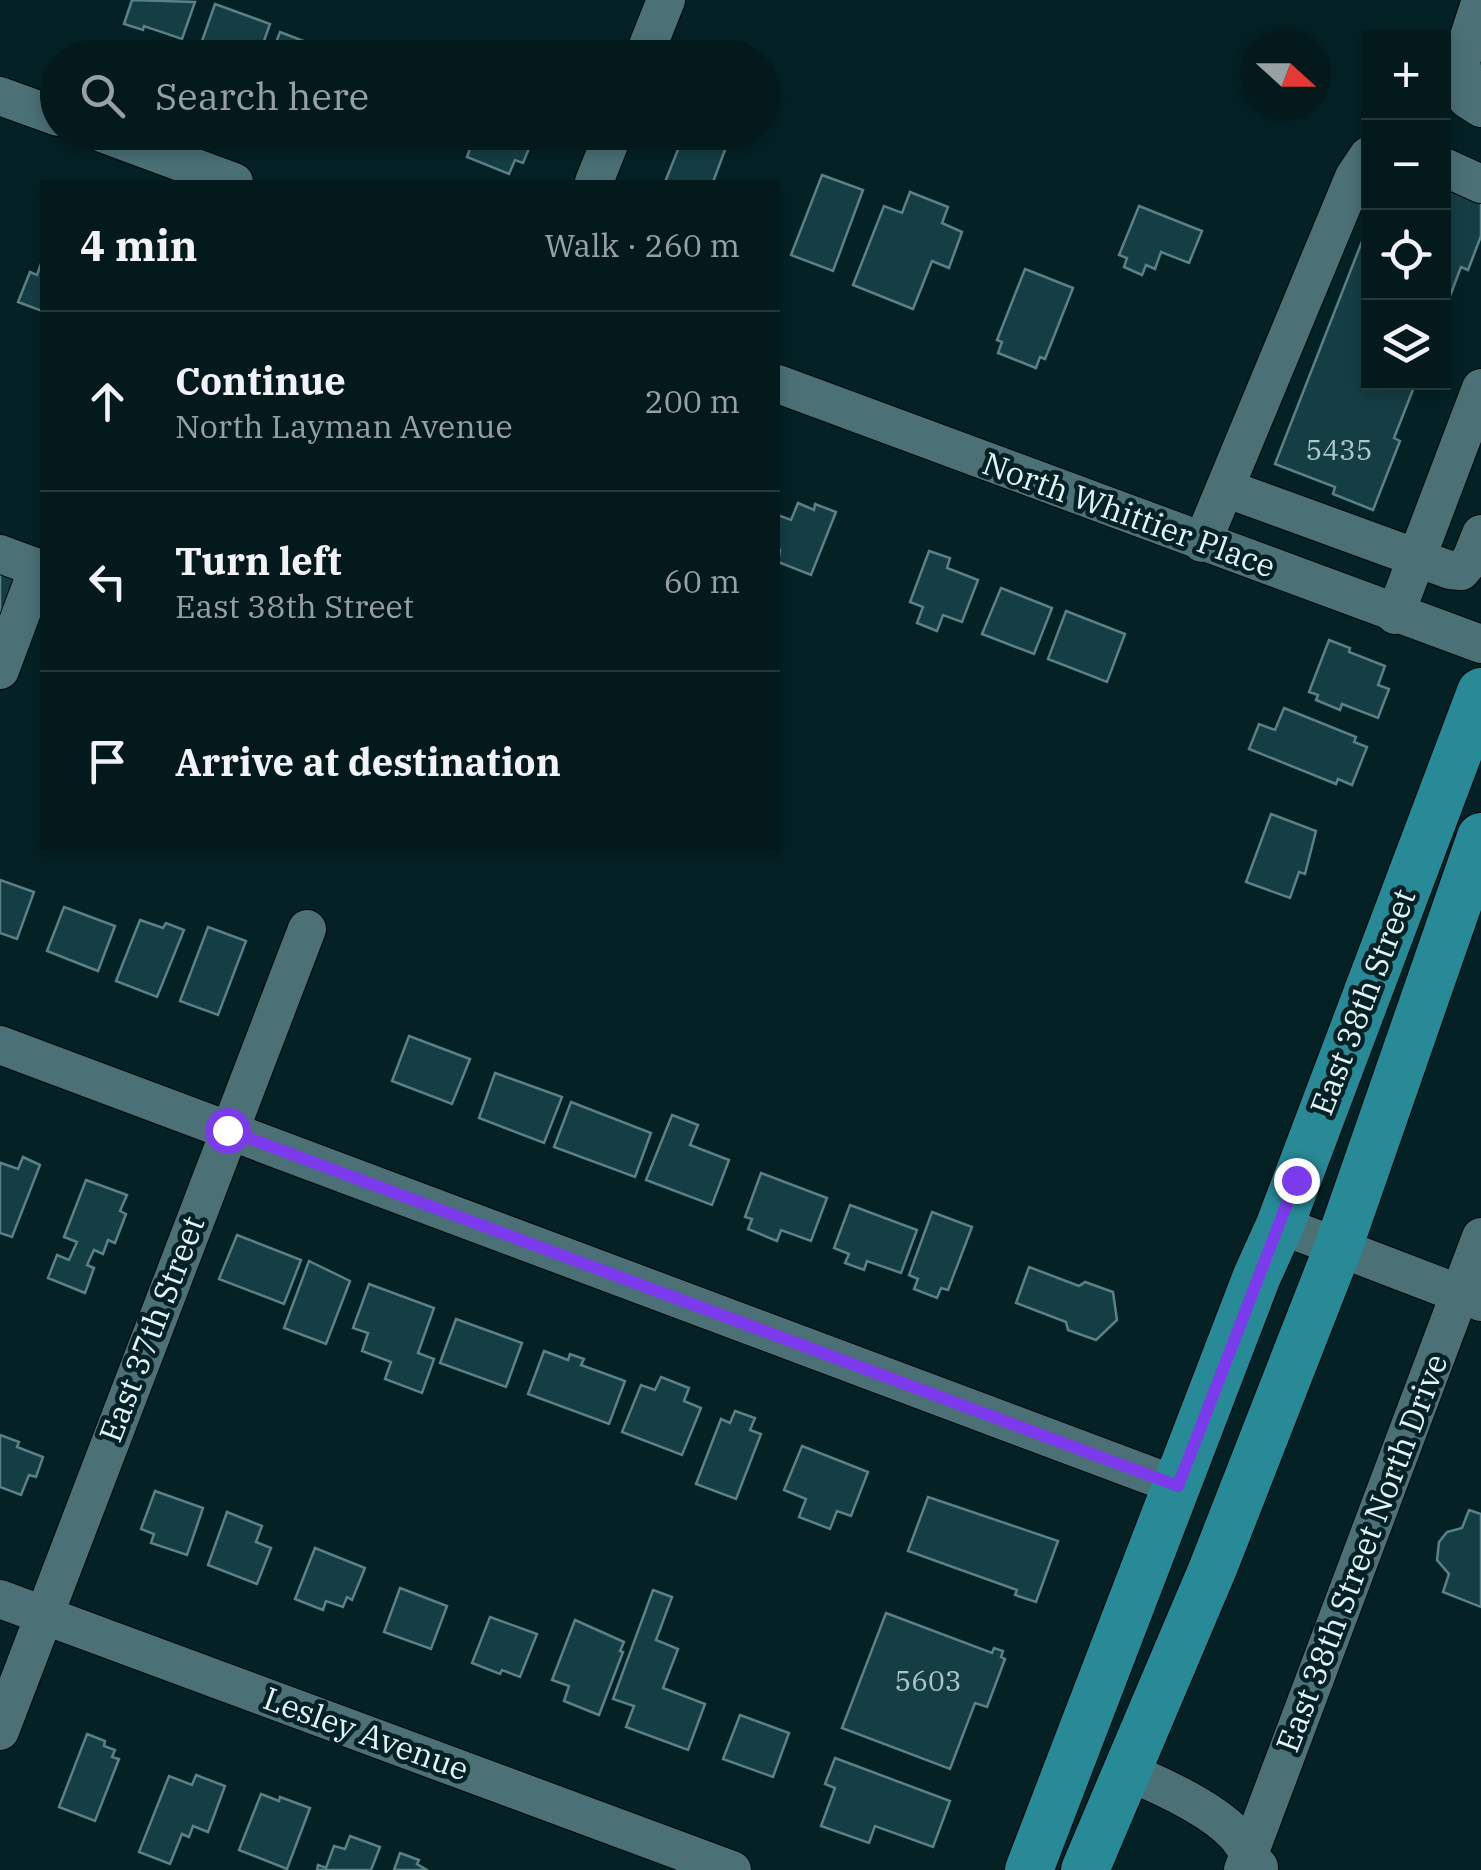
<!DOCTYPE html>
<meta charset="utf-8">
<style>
:root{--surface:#03191c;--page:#0d2225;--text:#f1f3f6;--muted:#97a0a3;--line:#24383b}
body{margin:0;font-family:"IBM Plex Serif",serif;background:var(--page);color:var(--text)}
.controls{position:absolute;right:30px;top:30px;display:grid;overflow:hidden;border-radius:0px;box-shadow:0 5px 15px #0003}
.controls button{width:90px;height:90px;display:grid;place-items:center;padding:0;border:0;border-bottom:2px solid var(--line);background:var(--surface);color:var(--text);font:50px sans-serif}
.compass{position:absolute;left:1241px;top:30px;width:90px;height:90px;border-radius:50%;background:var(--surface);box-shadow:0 5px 15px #0003;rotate:111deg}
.stop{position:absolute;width:30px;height:30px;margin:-22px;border:8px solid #7c3aed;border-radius:50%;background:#fff}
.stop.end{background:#7c3aed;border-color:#fff;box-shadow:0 2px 10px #0008}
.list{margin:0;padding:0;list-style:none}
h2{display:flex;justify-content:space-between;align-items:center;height:130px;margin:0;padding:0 40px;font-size:42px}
h2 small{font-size:32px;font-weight:400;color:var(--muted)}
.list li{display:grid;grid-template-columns:65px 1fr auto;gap:30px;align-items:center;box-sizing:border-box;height:180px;padding:0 40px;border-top:2px solid var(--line)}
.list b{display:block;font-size:38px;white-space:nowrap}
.list p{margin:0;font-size:32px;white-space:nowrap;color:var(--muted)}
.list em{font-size:32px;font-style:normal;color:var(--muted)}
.icon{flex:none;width:55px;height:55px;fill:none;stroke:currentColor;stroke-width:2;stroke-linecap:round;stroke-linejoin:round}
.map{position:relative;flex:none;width:1481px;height:1870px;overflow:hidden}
.search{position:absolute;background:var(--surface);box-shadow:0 5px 15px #0003;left:40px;top:40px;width:740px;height:110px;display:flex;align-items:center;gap:25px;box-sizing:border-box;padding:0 35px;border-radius:55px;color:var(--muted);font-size:38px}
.panel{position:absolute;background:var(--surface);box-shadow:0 5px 15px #0003;left:40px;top:180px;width:740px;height:670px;border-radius:0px}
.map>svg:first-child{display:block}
.building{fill:#153e44;stroke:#5b8188;stroke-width:2.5}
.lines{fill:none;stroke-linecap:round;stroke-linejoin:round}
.minor-casing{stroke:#00090c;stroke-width:40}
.major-casing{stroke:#00090c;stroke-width:50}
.minor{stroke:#4b7177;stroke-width:38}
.major{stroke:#278a96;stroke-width:48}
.route{stroke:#7c3aed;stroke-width:12}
.labels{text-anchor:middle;stroke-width:9;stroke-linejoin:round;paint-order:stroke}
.number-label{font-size:28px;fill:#adc6ca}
.street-label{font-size:32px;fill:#e0f4f7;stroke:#042125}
</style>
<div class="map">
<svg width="1481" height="1870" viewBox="0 0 1481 1870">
<rect width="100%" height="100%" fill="#042125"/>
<!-- building -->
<g class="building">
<path d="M132,0L195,2L182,39L144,26L143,30L124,24Z"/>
<path d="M215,4L270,24L258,58H196Z"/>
<path d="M280,32L340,55L339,58H270Z"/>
<path d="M476,132H532L535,134L523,163L515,160L509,174L467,157Z"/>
<path d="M685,132H704L728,142L713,182H665Z"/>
<path d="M822,175L863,190L833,271L791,255Z"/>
<path d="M1444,187L1481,196V236L1468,270L1461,267L1444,312Z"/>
<path d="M910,192L948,207L942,223L962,232L949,268L932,261L913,309L853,285L884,206L902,213Z"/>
<path d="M1139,206L1202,231L1189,263L1161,252L1155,269L1146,265L1142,275L1124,267L1127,258L1119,255Z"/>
<path d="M1368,226V382H1416L1394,438L1400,441L1373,510L1333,494L1335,487L1275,464Z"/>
<path d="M42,261V311L18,302L30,272L37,275Z"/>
<path d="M1025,269L1073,288L1045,359L1040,357L1036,368L998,353L1002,342L997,340Z"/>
<path d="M798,503L814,510L815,504L836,512L811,575L778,562L780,550L778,549V515L791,520Z"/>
<path d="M929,551L950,558L947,568L978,580L962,622L943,615L937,631L917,623L923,607L910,602Z"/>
<path d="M0,567L21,575L0,630Z"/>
<path d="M1001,588L1052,608L1034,654L982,634Z"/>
<path d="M1066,611L1125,634L1107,682L1048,659Z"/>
<path d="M1329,640L1350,648L1349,652L1385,666L1378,685L1389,689L1378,718L1342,704L1340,710L1316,700L1318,695L1309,692Z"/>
<path d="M1284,708L1356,737L1354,742L1367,747L1352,785L1338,779L1336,784L1249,749L1259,724L1275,730Z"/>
<path d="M1271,814L1316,831L1305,874L1299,872L1290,898L1246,882Z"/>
<path d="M0,880L34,892L17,939L0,933Z"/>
<path d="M64,907L115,926L98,971L47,951Z"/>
<path d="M140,920L163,928L166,923L184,930L157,997L116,981Z"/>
<path d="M208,927L246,941L218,1015L180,1001Z"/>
<path d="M409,1036L470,1059L452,1104L392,1081Z"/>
<path d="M495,1073L562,1097L544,1143L479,1118Z"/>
<path d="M571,1102L651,1133L635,1177L554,1147Z"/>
<path d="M672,1115L698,1125L690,1145L729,1160L712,1205L646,1180Z"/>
<path d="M23,1157L40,1165L12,1237L0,1233V1167L1,1163L18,1169Z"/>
<path d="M761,1173L827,1198L811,1241L781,1230L777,1241L748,1229L752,1219L745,1217Z"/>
<path d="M86,1180L127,1195L120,1211L126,1214L115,1243L108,1240L103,1254L94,1250L87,1265L94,1268L85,1293L48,1278L57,1255L69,1260L77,1242L64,1237Z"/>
<path d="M850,1205L917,1230L901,1273L867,1261L864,1270L845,1263L849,1254L834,1248Z"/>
<path d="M932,1212L972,1227L948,1290L941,1288L937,1298L914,1289L918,1279L909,1275Z"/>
<path d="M237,1235L301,1260L284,1304L219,1279Z"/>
<path d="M309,1261L350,1281L326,1344L284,1328Z"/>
<path d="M1029,1267L1079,1286L1085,1282L1113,1292L1117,1320L1096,1340L1068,1330L1066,1322L1016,1303Z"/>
<path d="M369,1284L434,1308L418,1353L434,1359L422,1393L385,1379L391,1362L362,1351L368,1333L353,1328Z"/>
<path d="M456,1319L522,1343L506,1387L440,1363Z"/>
<path d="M544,1351L568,1360L570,1354L584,1359L581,1365L625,1381L609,1424L528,1394Z"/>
<path d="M661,1377L689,1388L684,1401L701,1408L682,1455L622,1432L641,1385L655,1390Z"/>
<path d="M735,1411L755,1418L750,1430L761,1434L736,1499L696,1484L721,1419L730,1423Z"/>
<path d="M0,1435L19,1442L17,1447L43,1457L36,1477L29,1475L21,1495L0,1487Z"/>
<path d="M802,1446L868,1472L851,1516L837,1511L830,1529L799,1517L806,1499L784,1490Z"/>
<path d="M155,1491L203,1508L187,1555L151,1543L154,1534L141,1529Z"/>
<path d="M928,1497L1058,1541L1036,1602L1015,1595L1017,1590L908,1551Z"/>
<path d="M1469,1510L1481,1514V1607L1443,1592L1449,1574L1437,1560L1439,1542L1447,1532L1462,1528Z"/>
<path d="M227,1512L262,1526L256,1542L271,1548L257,1584L208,1565Z"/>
<path d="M315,1548L365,1568L352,1600L347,1597L343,1607L326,1601L323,1610L295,1599Z"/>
<path d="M400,1588L447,1606L431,1649L384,1632Z"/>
<path d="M653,1590L672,1597L656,1640L678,1649L663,1688L705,1704L688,1750L626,1727L634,1706L613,1699Z"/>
<path d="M886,1613L992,1653L994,1648L1003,1651L1001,1657L1005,1659L987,1707L975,1703L950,1769L842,1728Z"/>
<path d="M490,1617L537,1634L520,1677L502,1670L500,1674L472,1663Z"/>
<path d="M575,1620L624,1642L620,1651L623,1652L599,1715L564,1701L569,1686L552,1680Z"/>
<path d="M740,1715L789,1733L773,1777L723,1759Z"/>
<path d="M87,1734L105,1741L104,1746L115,1750L112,1757L119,1759L95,1821L59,1807Z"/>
<path d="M835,1758L950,1801L933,1847L875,1826L869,1843L821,1826L835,1788L825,1784Z"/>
<path d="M196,1775L225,1786L208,1832L193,1826L189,1837L182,1834L170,1864L139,1852L169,1776L192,1785Z"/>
<path d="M261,1794L279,1801L280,1797L310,1808L287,1869L239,1850Z"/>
<path d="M350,1836L380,1847L371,1870H317L318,1865L326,1868L334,1846L345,1849Z"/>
<path d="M400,1853L419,1860L417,1864L427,1870H394Z"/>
</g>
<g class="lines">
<!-- minor casing -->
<g class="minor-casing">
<g id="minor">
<path d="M1481,0L1461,61L1467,99L1481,108"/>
<path d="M643,58L666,0"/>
<path d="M0,96L58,117"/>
<path d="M99,132L234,182"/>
<path d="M1444,167L1481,184"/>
<path d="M594,182L614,132"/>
<path d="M778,384L1481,644"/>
<path d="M1225,488L1450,570L1461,571L1471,559L1481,534"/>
<path d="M1202,543L1354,177L1368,156"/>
<path d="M0,554L38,568L0,670"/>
<path d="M1395,615L1481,388"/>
<path d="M0,1045L1178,1486"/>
<path d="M1280,1225L1481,1302"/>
<path d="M0,1599L732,1870"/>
<path d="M0,1731L307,929"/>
<path d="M1126,1771C1160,1785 1211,1808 1236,1835C1245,1845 1250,1858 1259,1867"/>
<path d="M1243,1870L1481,1237"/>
</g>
</g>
<!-- major casing -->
<g class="major-casing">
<g id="major">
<path d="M1029,1870L1257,1276L1280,1225L1481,692"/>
<path d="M1085,1870L1213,1568L1338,1248L1481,837"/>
</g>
</g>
<!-- minor -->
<use href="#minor" class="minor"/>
<!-- major -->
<use href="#major" class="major"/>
</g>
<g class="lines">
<!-- route -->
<path class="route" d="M227,1130L1178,1486L1296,1180"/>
</g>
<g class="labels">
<!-- number labels -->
<g class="number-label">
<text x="1339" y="460">5435</text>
<text x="928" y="1691">5603</text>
</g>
<!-- street labels -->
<g class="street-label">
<text transform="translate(1129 515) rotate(20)" y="11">North Whittier Place</text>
<text transform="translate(1363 1002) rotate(-69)" y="11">East 38th Street</text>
<text transform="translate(152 1329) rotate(-69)" y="11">East 37th Street</text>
<text transform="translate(1362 1553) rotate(-69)" y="11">East 38th Street North Drive</text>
<text transform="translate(366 1734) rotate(20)" y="11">Lesley Avenue</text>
</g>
</g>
</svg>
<div class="controls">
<button>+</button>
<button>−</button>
<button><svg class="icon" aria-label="locate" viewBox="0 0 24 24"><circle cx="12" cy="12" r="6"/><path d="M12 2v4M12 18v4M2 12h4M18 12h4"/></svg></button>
<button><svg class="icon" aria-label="layers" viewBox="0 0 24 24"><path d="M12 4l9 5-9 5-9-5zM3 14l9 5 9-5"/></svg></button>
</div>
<svg class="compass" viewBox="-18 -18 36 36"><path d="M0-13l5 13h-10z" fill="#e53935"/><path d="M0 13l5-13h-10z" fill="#97a0a3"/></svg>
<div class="stop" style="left:227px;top:1130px"></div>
<div class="stop end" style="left:1296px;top:1180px"></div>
<div class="search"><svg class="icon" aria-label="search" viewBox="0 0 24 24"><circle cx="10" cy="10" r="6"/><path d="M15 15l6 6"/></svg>Search here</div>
<section class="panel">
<h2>4 min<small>Walk · 260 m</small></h2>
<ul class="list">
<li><svg class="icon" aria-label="ahead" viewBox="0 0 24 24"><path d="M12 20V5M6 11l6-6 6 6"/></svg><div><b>Continue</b><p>North Layman Avenue</p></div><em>200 m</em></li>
<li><svg class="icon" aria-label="left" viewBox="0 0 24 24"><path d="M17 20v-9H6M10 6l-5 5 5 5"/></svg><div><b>Turn left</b><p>East 38th Street</p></div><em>60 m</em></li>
<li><svg class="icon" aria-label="arrive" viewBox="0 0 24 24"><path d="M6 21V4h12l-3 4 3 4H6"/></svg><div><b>Arrive at destination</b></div></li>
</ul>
</section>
</div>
